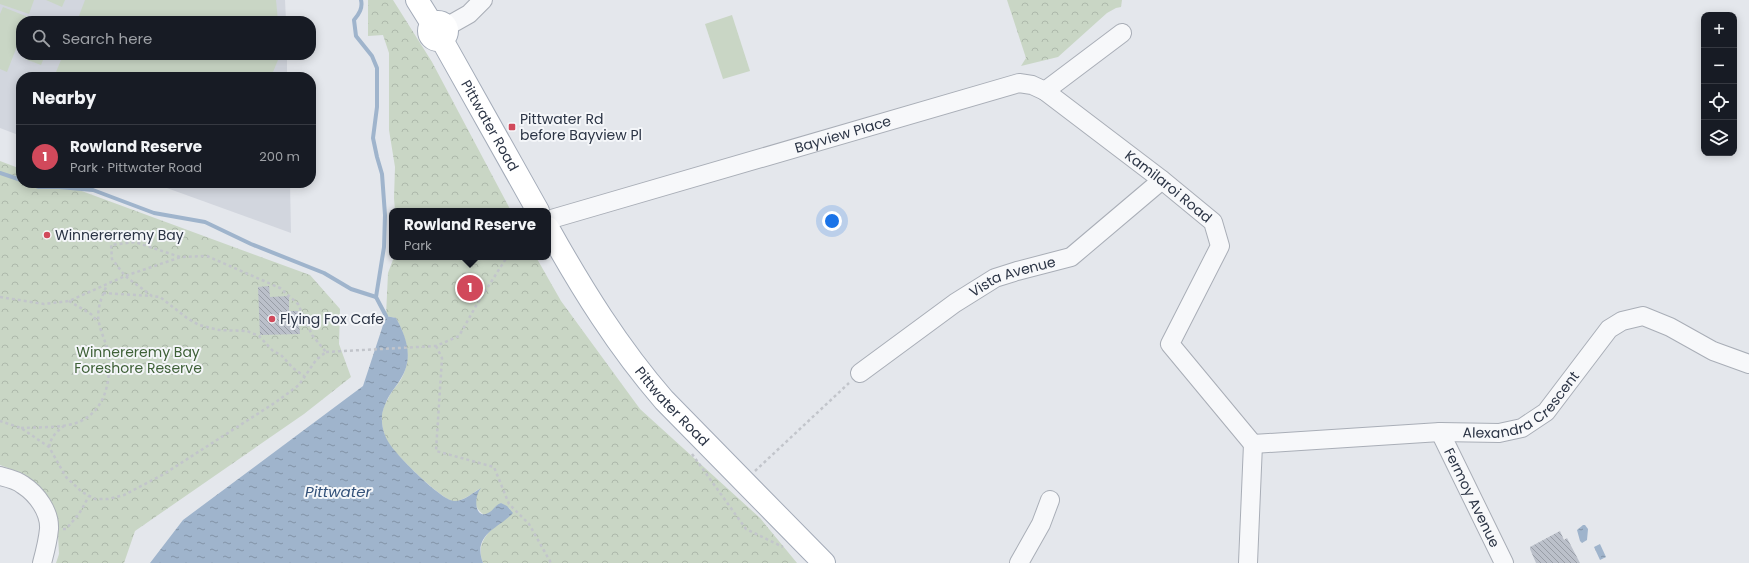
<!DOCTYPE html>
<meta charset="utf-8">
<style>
:root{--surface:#171b24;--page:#20242c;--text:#f1f3f6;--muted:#9ea1a6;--line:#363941;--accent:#d1495b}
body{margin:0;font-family:Poppins,sans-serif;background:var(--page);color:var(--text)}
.controls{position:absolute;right:12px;top:12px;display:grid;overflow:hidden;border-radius:8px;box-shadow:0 2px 10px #0003}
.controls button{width:36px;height:36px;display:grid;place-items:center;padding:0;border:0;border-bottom:1px solid var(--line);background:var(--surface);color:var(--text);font:20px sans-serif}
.you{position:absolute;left:832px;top:221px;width:14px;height:14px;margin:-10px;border:3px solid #fff;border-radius:50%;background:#1a73e8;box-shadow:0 0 0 6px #1a73e833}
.badge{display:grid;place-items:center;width:26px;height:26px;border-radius:50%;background:var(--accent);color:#fff;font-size:13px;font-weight:700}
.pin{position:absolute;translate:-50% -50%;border:2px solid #fff;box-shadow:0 1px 4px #0006}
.popup{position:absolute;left:389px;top:208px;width:162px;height:52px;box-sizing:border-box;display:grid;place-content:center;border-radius:8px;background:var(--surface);filter:drop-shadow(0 1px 3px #0005);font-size:13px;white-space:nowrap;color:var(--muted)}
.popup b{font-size:15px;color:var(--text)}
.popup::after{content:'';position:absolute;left:50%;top:100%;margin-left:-8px;border:8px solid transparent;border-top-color:var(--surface)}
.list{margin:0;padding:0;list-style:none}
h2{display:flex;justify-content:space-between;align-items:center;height:52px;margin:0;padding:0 16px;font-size:17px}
h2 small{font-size:13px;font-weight:400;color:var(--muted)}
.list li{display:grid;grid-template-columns:26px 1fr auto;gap:12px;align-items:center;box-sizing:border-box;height:64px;padding:0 16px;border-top:1px solid var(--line)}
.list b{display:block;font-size:15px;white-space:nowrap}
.list p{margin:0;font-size:13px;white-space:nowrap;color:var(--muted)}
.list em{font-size:13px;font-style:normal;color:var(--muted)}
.icon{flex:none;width:22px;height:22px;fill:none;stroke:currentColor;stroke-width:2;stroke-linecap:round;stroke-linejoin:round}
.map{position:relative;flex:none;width:1749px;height:563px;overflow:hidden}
.search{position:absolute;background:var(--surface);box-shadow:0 2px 10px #0003;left:16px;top:16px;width:300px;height:44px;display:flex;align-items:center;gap:10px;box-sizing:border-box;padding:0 14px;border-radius:16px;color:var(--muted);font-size:15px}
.panel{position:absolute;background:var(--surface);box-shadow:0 2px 10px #0003;left:16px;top:72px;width:300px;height:116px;border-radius:16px}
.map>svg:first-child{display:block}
.built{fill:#d2d6de}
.forest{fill:url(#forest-crowns)}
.garden{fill:#c9d6c5}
.water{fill:url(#water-ripples)}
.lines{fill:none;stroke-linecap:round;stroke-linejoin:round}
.stream{stroke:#9fb4cc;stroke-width:4}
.building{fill:url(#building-back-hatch)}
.minor-casing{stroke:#a9aeb7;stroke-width:20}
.major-casing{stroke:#a3abb8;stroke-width:24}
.path{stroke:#c2c5cb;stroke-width:2.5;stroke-dasharray:3 3;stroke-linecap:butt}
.minor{stroke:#f7f8fa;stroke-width:18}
.major{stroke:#fff;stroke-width:22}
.poi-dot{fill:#d1495b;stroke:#f4f6f9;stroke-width:1.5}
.labels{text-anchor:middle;stroke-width:4;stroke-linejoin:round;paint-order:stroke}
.poi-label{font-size:14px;fill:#2b3445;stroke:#f4f6f9;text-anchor:start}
.street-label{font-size:14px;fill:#2b3445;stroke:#f4f6f9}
.park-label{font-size:14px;fill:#3f6138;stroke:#f4f6f9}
.water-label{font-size:15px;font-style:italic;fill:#34527a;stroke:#f4f6f9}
</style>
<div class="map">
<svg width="1749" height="563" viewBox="0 0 1749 563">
<defs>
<pattern id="forest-crowns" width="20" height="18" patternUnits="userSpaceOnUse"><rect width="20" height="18" fill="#c9d6c5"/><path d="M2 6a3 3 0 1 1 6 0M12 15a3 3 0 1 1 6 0" fill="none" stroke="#adb8ab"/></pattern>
<pattern id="water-ripples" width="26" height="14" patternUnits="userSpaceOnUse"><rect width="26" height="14" fill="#9fb4cc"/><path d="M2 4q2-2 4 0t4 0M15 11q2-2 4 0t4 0" fill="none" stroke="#8293a7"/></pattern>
<pattern id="building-back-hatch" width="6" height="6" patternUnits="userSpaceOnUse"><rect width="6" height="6" fill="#bbc0ca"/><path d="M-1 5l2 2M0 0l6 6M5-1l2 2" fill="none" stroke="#989da6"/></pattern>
</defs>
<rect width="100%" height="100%" fill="#e4e7ec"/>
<!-- built -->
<g class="built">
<path d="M0,0H285L286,21H21V55H287V77H21V136L0,128Z"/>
<path d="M153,183H290L291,233Z"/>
</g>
<!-- forest -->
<g class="forest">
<path d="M368,0H393L432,62L511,211H395L394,198L395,167L389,130V53L383,35L368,36Z"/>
<path d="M1007,0H1122L1121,7L1116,8L1107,13L1058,57L1021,66L1026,58Z"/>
<path d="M0,161L21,169V183H60L310,275L340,309L339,344L351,377L304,414L135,531L124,563H56L59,554L57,516L24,474L0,465Z"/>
<path d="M394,257H536L561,301L640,409L760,518L797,563H483C474,541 493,526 510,516V509L501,503L488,514H483C473,507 475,499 479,489C473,493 461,503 452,501C438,496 398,457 389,444C385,438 382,429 382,421C381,414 383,407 387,401C390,393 395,388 400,381C413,359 407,339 396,318L386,316L388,273Z"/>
</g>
<!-- garden -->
<g class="garden">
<path d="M0,0H34L29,14L0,4Z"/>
<path d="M46,0H65L62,7Z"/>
<path d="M85,0H276L278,21H77Z"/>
<path d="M3,7L28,17L27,21H21V36L7,72L0,69V14Z"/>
<path d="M732,15L750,71L723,79L705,24Z"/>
<path d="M26,55H45L41,65L25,59Z"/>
<path d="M63,55H280L271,77H54Z"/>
</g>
<!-- water -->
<g class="water">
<path d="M386,316L396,318C407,338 414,359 400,380C396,387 390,393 387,400C384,407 381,413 382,421C382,428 385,437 389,443C397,456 441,500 454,501C463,502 474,492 481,488C473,497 475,520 488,513C493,511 495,505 501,503L507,506L513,513C498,529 472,534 483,563H150L183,520L363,386Z"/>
<path d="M1583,525H1585L1588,529L1587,540L1582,543L1580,541L1577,530Z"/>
<path d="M1600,544L1606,557L1600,560L1594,547Z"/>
</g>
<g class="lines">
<!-- stream -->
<g class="stream">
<path d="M361,0C363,8 359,14 354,20L356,36L372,56L377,68V107L373,138L377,157L382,174L385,215L384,247L376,297L386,316"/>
<path d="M0,173L21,180"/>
<path d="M28,183L39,187H59L93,190L154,213L205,222L251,244L324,273L351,289L376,297"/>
</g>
</g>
<!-- building -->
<g class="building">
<path d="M269,286L270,297L289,296V311H298L300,334L260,335L258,287Z"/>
<path d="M1560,531L1564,540L1567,538L1580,563H1536L1530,549V547Z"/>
</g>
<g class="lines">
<!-- minor casing -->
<g class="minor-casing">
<g id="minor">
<path d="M446,27L469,14L483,0"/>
<path id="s1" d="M1045,91L1162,180L1213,222L1220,246L1170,344L1253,444"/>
<path id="s2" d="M548,220L1019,83L1032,85L1045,91L1122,33"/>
<path id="s3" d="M860,373L955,303L995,278L1017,271L1071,257L1162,180"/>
<path id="s4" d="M1440,432L1504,563"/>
<path id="s5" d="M1253,444L1440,432L1499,433L1522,428L1546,412L1609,329L1622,321L1643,316L1670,327L1713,351L1749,364"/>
<path d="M0,476C8,478 17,480 23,485C37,494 50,512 49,529C48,540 45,552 42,563"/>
<path d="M1019,563L1041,524L1050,500"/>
<path d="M1248,563L1253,444"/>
</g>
</g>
<!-- major casing -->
<g class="major-casing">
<g id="major">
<path d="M417,0L432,24"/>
<circle cx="438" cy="31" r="9"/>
<path id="s6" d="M442,40L538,211"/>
<path id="s7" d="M548,228C582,289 618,347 664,400L824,563"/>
</g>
</g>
<!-- path -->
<g class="path">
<path d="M180,257L135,242L111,245L112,259L125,276L152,296L160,297L187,318L199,325L219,330L247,331L259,336L273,351L281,355L293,368L304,376"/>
<path d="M103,293L151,296"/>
<path d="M0,297L44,304L69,301L125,276L181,257L207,256L280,288L298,304L312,335L326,352L316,360L299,385L276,402L164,474L124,495L108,499H95L82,492L66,477L49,447L21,428L0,421"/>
<path d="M69,301L91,314L98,322"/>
<path d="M436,346L442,358L436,451L494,467L509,504L529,524L551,563"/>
<path d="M326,352L436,346L459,336L477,304L507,257"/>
<path d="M21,428C38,427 56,428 73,424C105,415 112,381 108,352C106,342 101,333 99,323C96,310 102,296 107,285"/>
<path d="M49,447C51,437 56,432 64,426"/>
<path d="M692,454L746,529L783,547"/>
<path d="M755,471L849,383"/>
<path d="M63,529H66L79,514L89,496"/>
</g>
<!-- minor -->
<use href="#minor" class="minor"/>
<!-- major -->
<use href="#major" class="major"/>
</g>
<!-- markers -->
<g class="poi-dot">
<rect x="508" y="123" width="8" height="8" rx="2"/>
<circle cx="47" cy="235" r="4"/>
<circle cx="272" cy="319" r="4"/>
</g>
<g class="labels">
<!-- poi labels -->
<g class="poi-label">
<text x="520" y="124">Pittwater Rd<tspan x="520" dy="16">before Bayview Pl</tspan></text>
<text x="55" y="240">Winnererremy Bay</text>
<text x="280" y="324">Flying Fox Cafe</text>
</g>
<!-- street labels -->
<g class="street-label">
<text dy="5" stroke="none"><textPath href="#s6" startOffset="98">Pittwater Road</textPath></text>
<text dy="5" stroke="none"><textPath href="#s2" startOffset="307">Bayview Place</textPath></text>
<text dy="5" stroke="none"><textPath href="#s1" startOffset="156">Kamilaroi Road</textPath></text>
<text dy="5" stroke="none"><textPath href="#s3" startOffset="182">Vista Avenue</textPath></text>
<text dy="5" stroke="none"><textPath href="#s5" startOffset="279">Alexandra Crescent</textPath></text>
<text dy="5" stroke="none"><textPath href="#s7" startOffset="218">Pittwater Road</textPath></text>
<text dy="5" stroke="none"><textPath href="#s4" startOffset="73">Fermoy Avenue</textPath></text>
</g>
<!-- park labels -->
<g class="park-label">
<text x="138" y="357">Winnereremy Bay<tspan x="138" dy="16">Foreshore Reserve</tspan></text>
</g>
<!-- water labels -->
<g class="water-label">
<text x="338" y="497">Pittwater</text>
</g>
</g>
</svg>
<div class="controls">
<button>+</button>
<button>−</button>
<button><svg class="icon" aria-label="locate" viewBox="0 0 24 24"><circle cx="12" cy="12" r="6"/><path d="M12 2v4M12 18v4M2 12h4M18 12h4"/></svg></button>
<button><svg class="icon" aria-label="layers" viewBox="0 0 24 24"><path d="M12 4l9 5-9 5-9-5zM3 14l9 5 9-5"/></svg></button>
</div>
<div class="you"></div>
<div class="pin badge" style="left:470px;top:288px">1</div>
<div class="popup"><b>Rowland Reserve</b>Park</div>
<div class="search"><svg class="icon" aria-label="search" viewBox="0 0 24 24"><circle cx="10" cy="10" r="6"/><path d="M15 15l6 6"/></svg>Search here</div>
<section class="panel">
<h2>Nearby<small></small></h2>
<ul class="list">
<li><span class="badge">1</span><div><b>Rowland Reserve</b><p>Park · Pittwater Road</p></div><em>200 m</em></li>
</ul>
</section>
</div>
